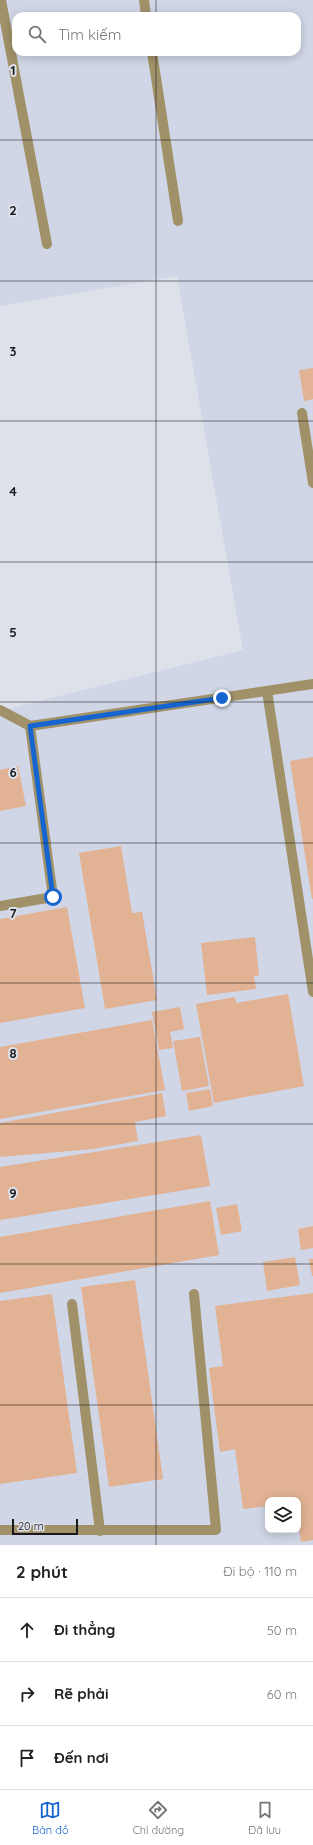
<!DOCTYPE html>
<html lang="vi">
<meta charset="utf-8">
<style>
:root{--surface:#fff;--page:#f2f2f2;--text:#222;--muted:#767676;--line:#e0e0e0;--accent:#1664cf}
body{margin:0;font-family:Quicksand,sans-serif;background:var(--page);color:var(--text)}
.controls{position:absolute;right:12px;bottom:12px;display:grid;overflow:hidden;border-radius:8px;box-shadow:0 2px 10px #0003}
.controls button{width:36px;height:36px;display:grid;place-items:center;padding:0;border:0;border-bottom:1px solid var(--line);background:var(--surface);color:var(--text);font:20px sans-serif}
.scale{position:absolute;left:12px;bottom:10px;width:66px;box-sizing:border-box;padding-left:4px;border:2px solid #17191c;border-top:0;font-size:11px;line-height:14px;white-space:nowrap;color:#17191c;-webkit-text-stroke:3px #dde1ea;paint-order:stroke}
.stop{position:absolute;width:12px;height:12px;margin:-9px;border:3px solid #1664cf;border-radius:50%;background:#fff}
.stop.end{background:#1664cf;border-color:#fff;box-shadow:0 1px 4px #0008}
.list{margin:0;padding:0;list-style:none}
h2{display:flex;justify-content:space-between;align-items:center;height:52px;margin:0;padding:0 16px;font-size:17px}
h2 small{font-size:13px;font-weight:400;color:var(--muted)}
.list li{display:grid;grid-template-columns:26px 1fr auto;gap:12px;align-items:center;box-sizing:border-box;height:64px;padding:0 16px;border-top:1px solid var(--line)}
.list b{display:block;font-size:15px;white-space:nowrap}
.list em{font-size:13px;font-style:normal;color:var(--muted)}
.icon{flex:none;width:22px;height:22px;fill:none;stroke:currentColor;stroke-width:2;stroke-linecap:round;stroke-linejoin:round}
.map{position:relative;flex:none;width:313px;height:1545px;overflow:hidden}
.search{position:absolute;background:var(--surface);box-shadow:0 2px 10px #0003;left:12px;right:12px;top:12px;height:44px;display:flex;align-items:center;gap:10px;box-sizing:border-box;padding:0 14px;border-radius:12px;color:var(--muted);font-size:15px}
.sheet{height:244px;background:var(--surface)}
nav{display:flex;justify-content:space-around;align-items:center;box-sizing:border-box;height:56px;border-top:1px solid var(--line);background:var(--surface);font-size:11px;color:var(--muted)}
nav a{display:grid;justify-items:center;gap:2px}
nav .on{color:var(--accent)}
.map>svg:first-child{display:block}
.built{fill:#d0d6e6;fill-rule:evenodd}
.building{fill:#e2b294}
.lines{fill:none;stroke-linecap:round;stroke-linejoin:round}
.minor{stroke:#a19169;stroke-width:10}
.route{stroke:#1664cf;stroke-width:5}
.grid{fill:none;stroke:#17191c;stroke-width:1;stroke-opacity:0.55}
.grid-label{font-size:13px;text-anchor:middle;font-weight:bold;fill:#17191c;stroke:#dde1ea;stroke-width:4;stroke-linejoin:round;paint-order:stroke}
</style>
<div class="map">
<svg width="313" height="1545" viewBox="0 0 313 1545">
<rect width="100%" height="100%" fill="#dde1ea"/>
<!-- built -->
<path class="built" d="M0,0H313V1545H0V711L243,650L177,276L0,306ZM16,16H297V52H16ZM268,1500H298V1530H268Z"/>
<!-- building -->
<g class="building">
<path d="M313,368V399L304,401L299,370Z"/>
<path d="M313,757V899H312L290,761Z"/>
<path d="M18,766L26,806L0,811V770Z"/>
<path d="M121,846L132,913L142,912L157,1000L105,1009L79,853Z"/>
<path d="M67,907L85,1008L0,1023V919Z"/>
<path d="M255,937L259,976H254L256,989L207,995L201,943Z"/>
<path d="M288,994L304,1086L214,1103L196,1004L235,997L236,1003Z"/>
<path d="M180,1007L184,1029L170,1032L173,1048L159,1050L152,1012Z"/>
<path d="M152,1020L165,1090L0,1119V1047Z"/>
<path d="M200,1037L209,1086L182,1091L173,1041Z"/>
<path d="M210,1089L213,1106L189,1111L186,1093Z"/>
<path d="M162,1093L166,1116L135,1122L138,1141L93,1149L0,1157V1123Z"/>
<path d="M201,1135L210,1186L0,1220V1167Z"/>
<path d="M210,1201L219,1255L0,1293V1237Z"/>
<path d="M237,1204L242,1231L221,1235L216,1208Z"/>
<path d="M313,1226V1248L301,1250L298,1229Z"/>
<path d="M295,1257L300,1285L267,1291L263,1262Z"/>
<path d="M309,1259H313V1276H312Z"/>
<path d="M135,1280L163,1479L109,1487L81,1287Z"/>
<path d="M313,1293V1540L301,1542L298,1524V1500H268V1506L243,1509L235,1449L220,1452L209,1368L223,1366L215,1306Z"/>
<path d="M52,1294L77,1473L0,1484V1301Z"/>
</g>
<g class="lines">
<!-- minor -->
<g class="minor">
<path d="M1,0L47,244"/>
<path d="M144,0L146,16"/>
<path d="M152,52L178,221"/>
<path d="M302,413L313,483"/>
<path d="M267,691L313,992"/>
<path d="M0,710L30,726L313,684"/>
<path d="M0,906L53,897L30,726"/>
<path d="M72,1304L100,1531"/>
<path d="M0,1530H216L194,1294"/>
</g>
</g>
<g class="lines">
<!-- route -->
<path class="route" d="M53,897L30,726L222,698"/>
</g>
<!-- grid -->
<path class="grid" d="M156,0V16M156,52V1545M0,140H313M0,281H313M0,421H313M0,562H313M0,702H313M0,843H313M0,983H313M0,1124H313M0,1264H313M0,1405H313"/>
<g class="grid-label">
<text x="13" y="75">1</text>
<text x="13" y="215">2</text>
<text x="13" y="356">3</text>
<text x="13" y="496">4</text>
<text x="13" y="637">5</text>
<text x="13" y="777">6</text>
<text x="13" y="918">7</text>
<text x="13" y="1058">8</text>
<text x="13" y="1198">9</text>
</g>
</svg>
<div class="controls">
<button><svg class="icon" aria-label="layers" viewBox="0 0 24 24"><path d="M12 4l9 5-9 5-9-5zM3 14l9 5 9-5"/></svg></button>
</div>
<div class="scale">20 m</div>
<div class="stop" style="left:53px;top:897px"></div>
<div class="stop end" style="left:222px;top:698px"></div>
<div class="search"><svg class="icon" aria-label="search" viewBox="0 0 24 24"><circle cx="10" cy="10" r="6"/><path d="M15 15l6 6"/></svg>Tìm kiếm</div>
</div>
<section class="sheet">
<h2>2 phút<small>Đi bộ · 110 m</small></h2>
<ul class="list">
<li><svg class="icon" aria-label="ahead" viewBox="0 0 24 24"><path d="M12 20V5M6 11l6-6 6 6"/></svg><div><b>Đi thẳng</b></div><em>50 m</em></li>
<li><svg class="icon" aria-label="right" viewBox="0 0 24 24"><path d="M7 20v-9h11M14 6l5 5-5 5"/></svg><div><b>Rẽ phải</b></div><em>60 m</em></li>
<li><svg class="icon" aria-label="arrive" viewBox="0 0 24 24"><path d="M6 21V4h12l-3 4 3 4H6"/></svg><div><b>Đến nơi</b></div></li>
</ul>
</section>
<nav>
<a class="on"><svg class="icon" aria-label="map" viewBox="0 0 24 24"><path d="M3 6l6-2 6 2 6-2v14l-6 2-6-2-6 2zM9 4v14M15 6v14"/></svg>Bản đồ</a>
<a><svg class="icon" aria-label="directions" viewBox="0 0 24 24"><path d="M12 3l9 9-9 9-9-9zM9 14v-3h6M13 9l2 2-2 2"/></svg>Chỉ đường</a>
<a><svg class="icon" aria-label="saved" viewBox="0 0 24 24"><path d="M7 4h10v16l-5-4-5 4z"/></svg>Đã lưu</a>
</nav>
